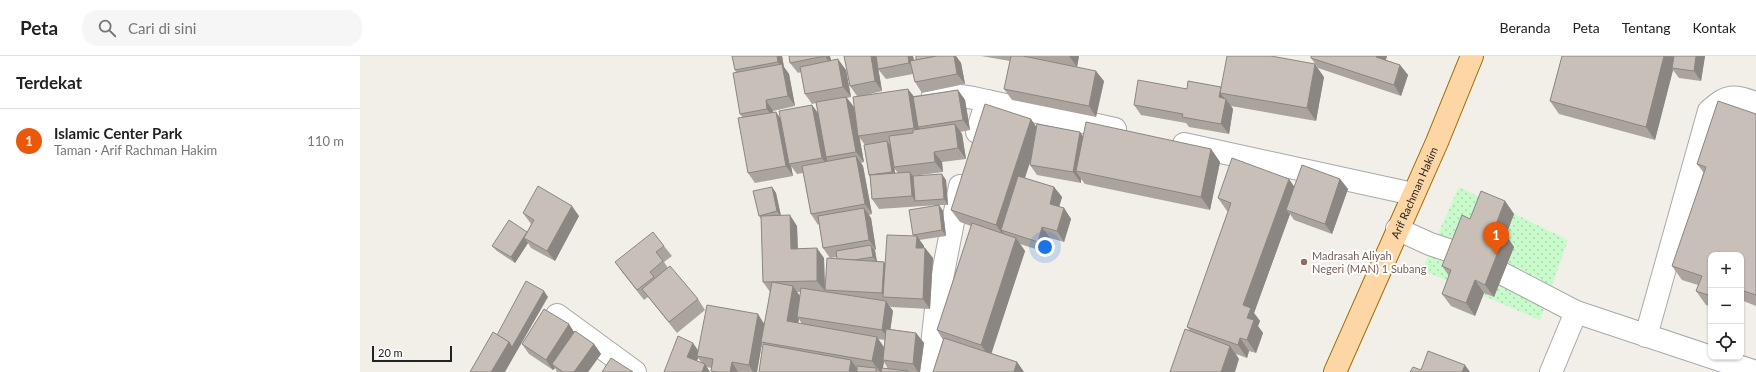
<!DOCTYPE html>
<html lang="id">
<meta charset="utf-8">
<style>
:root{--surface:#fff;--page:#f6f6f6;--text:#222;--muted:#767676;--line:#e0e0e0;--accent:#ea580c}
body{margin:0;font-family:Lato,sans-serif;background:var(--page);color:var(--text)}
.controls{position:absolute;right:12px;bottom:12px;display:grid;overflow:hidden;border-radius:8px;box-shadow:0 1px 3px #0004}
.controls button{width:36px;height:36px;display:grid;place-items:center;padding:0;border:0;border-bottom:1px solid var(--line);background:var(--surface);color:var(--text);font:20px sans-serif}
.scale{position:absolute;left:12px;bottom:10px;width:80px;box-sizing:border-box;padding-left:4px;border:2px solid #222;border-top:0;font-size:11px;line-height:14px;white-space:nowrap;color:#222;-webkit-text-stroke:3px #fff;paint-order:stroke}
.you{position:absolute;left:685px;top:191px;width:14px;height:14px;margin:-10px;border:3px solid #fff;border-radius:50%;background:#1a73e8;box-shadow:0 0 0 6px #1a73e833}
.badge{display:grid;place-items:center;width:26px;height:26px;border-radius:50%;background:var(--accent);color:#fff;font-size:13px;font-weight:700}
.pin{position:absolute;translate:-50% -33px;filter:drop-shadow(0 1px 2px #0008)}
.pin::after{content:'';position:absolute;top:21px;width:14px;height:12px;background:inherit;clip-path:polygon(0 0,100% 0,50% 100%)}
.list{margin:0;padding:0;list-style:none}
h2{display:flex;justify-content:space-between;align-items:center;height:52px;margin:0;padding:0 16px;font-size:17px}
h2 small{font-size:13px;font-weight:400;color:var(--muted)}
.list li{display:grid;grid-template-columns:26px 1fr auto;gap:12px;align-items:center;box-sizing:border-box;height:64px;padding:0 16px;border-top:1px solid var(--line)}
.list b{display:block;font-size:15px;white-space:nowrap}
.list p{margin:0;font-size:13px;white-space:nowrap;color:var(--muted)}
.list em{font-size:13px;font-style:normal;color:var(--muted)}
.icon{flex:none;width:22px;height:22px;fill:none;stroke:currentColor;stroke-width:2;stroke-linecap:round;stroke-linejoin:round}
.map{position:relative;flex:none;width:1396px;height:316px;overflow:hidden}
header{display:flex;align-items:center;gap:24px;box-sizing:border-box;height:56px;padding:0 20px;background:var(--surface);border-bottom:1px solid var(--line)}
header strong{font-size:19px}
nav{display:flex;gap:22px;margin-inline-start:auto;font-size:14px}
.search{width:280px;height:36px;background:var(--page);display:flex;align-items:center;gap:10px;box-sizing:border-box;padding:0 14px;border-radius:16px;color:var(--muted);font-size:15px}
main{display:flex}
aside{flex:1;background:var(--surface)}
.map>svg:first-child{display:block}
.park{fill:url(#park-dots)}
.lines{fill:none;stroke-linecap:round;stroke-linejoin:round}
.minor-casing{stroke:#a9a9a9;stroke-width:24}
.major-casing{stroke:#a06b00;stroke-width:24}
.minor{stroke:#fff;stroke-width:22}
.major{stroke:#fcd6a4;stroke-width:22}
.wall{fill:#aba49e;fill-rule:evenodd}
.shaded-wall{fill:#8b8681}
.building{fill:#c7bfb8;stroke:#8b8681}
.education-dot{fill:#8d6e63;stroke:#fff;stroke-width:1.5}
.labels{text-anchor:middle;stroke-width:4;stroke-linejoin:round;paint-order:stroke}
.street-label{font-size:11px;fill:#222;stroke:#fff}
.education-label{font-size:11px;fill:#785e54;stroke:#fff;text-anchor:start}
</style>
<header>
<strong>Peta</strong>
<div class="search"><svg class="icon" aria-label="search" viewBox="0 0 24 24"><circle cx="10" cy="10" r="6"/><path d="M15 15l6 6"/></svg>Cari di sini</div>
<nav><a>Beranda</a><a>Peta</a><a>Tentang</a><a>Kontak</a></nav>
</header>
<main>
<aside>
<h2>Terdekat<small></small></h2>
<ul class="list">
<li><span class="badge">1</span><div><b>Islamic Center Park</b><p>Taman · Arif Rachman Hakim</p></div><em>110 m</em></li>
</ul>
</aside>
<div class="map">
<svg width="1396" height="316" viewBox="0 0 1396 316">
<defs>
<pattern id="park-dots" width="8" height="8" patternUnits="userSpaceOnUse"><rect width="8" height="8" fill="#c8facc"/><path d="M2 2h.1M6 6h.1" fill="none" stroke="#acd6af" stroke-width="1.8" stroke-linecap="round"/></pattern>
</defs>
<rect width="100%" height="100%" fill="#f2efe9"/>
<!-- park -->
<path class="park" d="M1099,131L1208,184L1180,264L1062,214Z"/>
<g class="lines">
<!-- minor casing -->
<g class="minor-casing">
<g id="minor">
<path d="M573,39C592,38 608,40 627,45"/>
<path d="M617,76L627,45L755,73"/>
<path d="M824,88L1053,138"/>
<path d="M1037,173L1070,188L1100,198"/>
<path d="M1143,218L1216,256L1396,316"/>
<path d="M197,259L275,316"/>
<path d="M1286,280L1349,55C1368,38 1372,39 1396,47"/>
<path d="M569,316L576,253L600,130"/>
<path d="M1191,316L1216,256"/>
</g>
</g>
<!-- major casing -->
<g class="major-casing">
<g id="major">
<path id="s1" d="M975,316L1077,86L1112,0"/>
</g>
</g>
<!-- minor -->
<use href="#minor" class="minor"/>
<!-- major -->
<use href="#major" class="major"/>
</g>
<!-- wall -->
<g class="wall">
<path d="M372,0H422L424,11L429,18L435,50L413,55V56H416L421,64L452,49L458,57L456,47L452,48L445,38L441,16L438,17L430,7L429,0H470L471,5L486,14L491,41L487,42L494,51L496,67L497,40L490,30L484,0H553L554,4H556V0H596L601,7L605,28L562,37L555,26L553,18L526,23L518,13V10L522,35L502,40H554L598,34L605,44L610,74L600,76L602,78L606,103L582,106L583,116L553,120L586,124L588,149H579L583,155L586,180L559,184L564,190V192H565L573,202L570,253L531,251L528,248L533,255L530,273L556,277L564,287L560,316H399L403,288L402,287L397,316H352L351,315L352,312L346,311L350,316H304L338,294L405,267L410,236L403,226L401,163L399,160L412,131L416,137L421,159L437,170L438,193L464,202L465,235H461L466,236L465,234L477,203V201L470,202L463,192L459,168L458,169L451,158L443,117L437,118L431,110L433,120L395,127L388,117L383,62L380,58L376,16L375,14ZM499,81L505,89L509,119L510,121L512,143L519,153L578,149L553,179L554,180L525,208L524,206L517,205L515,194H516L511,162L509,159L512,158L503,110L501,107L504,106ZM534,112L538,117H535ZM437,236H441L440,240ZM439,263L442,268L438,267ZM518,283L525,284L524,292ZM338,302L342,307L337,305ZM524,306L528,313L523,312Z"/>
<path d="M621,0H719L717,11L744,25L736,61L652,44L644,33L650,5Z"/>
<path d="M951,0H1027L1026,4L1040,9L1048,19L1041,40L958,12L951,2Z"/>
<path d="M1202,0H1345L1341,25L1319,22L1313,14L1295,84L1199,58L1190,45Z"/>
<path d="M964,21L956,65L871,50L873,53L869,78L829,71L826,67L781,59L774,49L861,31Z"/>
<path d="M1396,58V250L1381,244V199H1351V251L1346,249L1336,235L1338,229L1322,224L1312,210L1344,117L1337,108Z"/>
<path d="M677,71L723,80L851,93L860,106L850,154L725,128L721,123V127L677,119L670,109L671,102L665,122L694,131L702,141L699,151L704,152L711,163L704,186L690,182L685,196L660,188L665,195L631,297L657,306L664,316H573L583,284L577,274L611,170L600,166L591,154Z"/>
<path d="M980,123L988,133L972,178L934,164L930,158L894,257L900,265L898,270L903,277L896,297L889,295L887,302L876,298L879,303L830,275L827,271L868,155H867L858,142L934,131Z"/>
<path d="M1145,145L1154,158L1146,179L1154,191L1134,241L1124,237L1115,260L1091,250L1082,238L1089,220L1082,210L1110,163Z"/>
<path d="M163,157L219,160L195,205L171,192L168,187L155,207L137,195L132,190L167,176L171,168Z"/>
<path d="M304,190L312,200L304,206L308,212L338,243L345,254L317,277L288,241L284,244L262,216L255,206Z"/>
<path d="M214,276L234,288L241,298L228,316H197L195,312L193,314L169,298L162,288Z"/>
</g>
<!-- shaded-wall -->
<g class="shaded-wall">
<path d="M417,0H422L424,11L429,18L435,50L428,40L423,13L418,6Z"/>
<path d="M465,0H470L472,10Z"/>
<path d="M511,0H516L522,35L515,25Z"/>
<path d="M548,0H553L556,17L549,7Z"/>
<path d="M594,0H596L601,7L605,28L597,18Z"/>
<path d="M709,0H719L717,11Z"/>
<path d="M1017,0H1027L1023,11L1016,1Z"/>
<path d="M1304,0H1317L1312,12L1313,14L1295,84L1286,71Z"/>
<path d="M1336,0H1345L1341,25L1334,15Z"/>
<path d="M478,3L486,14L491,41L483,31Z"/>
<path d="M955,8L964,21L956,65L947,52Z"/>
<path d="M1040,9L1048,19L1041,40L1034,29Z"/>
<path d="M736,15L744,25L736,61L729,50Z"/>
<path d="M548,33L556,43L558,71L560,73L561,82L554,72Z"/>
<path d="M598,34L605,44L610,74L603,64Z"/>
<path d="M860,37L866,44V43L873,53L869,78L861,68L859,41Z"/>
<path d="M486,41L494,51L504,106L496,96Z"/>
<path d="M406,44L413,55L414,63L407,53Z"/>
<path d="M452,49L459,59L466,101L467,103L469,112L462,102Z"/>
<path d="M416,56L423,66L429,108L431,110L433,120L426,110Z"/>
<path d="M671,63L680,76L647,176L641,174L646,180L645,182L636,169Z"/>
<path d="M595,68L602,78L606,103L598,92Z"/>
<path d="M720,76L727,86L716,115L721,123V127L713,116Z"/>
<path d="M527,85L531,91L536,122L532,116Z"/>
<path d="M851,93L860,106L850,154L841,141Z"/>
<path d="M574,96L582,106L583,116L575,106Z"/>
<path d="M496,100L503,110L512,158L505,148Z"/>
<path d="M550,116L557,126L555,145L552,140Z"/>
<path d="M582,118L586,124L588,149L584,143Z"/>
<path d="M929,123L938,136L926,154L930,158L894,257L900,265L898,270L903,277L896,297L887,284V262L883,249Z"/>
<path d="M980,123L988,133L972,178L965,168Z"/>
<path d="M412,131L416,137L421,161L417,155Z"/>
<path d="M694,131L702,141L697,158L690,148Z"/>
<path d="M1145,145L1154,158L1146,179L1154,191L1134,241L1125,229L1134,173Z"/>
<path d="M579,149L583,155L586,180L582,174Z"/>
<path d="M212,150L219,160L195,205L187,195Z"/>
<path d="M504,152L511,162L516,194L509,184Z"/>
<path d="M704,152L711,163L704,186L697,175Z"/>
<path d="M430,159L437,170L438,203L431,193Z"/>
<path d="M682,171L690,182L685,196L678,186Z"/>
<path d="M167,176L164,182L168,187L155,207L151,201Z"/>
<path d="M557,180L564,190L563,202L556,192Z"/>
<path d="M656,182L665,195L630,302L621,289Z"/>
<path d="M511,189L515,195L517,207L513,201Z"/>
<path d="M457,192L464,202L465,235L457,225Z"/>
<path d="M565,192L573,202L570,253L563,243Z"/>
<path d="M524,206L531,216L524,241L522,237Z"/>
<path d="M1115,224L1124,237L1115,260L1106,247Z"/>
<path d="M433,230L442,243L437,261L439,263L436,278L427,265Z"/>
<path d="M184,235L188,241L145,316H131L149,286Z"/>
<path d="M526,245L533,255L529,284L522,274Z"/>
<path d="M398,258L405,269L401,286L402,287L397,316H393L389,309Z"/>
<path d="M209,268L216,279L192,308L195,312L193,314L186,304Z"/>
<path d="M556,277L564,287L560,316H558L553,308Z"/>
<path d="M517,281L526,294L523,304L524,306L522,316H520L512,305Z"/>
<path d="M880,282L889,295L887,302L878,289Z"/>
<path d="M333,287L340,297L337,300L338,302L334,312L327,301Z"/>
<path d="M234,288L241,298L228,316H214Z"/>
<path d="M870,290L879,303L875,316H861Z"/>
<path d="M491,304L498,314V316H489Z"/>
<path d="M372,306L378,316H370Z"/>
<path d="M657,306L664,316H654Z"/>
<path d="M345,308L350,316H342Z"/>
<path d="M1105,309L1110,316H1102Z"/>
</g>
<!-- building -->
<g class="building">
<path d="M372,0H417L418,6L375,14Z"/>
<path d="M429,0H465L430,7Z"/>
<path d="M484,0H511L515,25L490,30Z"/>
<path d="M516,0H548L549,7L518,13Z"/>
<path d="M556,0H577L556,4Z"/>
<path d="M577,0H594L597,18L555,26L550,5Z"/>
<path d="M651,0H663L736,15L729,50L644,33Z"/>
<path d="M867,0H911L955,8L947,52L860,37Z"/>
<path d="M951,0H1017L1016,1L1040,9L1034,29L951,2Z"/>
<path d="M1202,0H1304L1286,71L1190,45Z"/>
<path d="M1314,0H1336L1334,15L1312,12Z"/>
<path d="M478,3L483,31L445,38L440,11Z"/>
<path d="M422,8L428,40L406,44L407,53L380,58L373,17Z"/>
<path d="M778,24L827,33L828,25L861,31L859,41L866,43L861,68L822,61L823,58L774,49Z"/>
<path d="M548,33L554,72L498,80L493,41Z"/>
<path d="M598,34L603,64L558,71L553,41Z"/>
<path d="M486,41L496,96L466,101L456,46Z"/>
<path d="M1358,45L1396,58V239L1381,234V199H1351V240L1336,235L1342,220L1312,210L1346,111L1337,108Z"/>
<path d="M625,48L671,63L636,169L591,154Z"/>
<path d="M452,49L462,102L429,108L419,55Z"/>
<path d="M416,56L426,110L388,117L378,62Z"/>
<path d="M726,66L851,93L841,141L716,115Z"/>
<path d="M595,68L598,92L574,96L575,106L534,111L529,80L553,77V74Z"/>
<path d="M677,68L720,76L713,116L670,109Z"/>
<path d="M527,85L532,116L509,119L504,89Z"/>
<path d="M496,100L505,148L451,158L442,110Z"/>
<path d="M872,102L929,123L883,249L891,252L887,262L894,264L887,284L880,282L878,289L827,271L871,147L858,142Z"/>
<path d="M942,109L980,123L965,168L926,154Z"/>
<path d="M550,116L552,140L512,143L510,119Z"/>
<path d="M582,118L584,143L555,145L553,120Z"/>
<path d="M658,120L694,131L690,148L704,152L697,175L682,171L678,186L641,174Z"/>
<path d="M178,130L212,150L187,195L164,182L174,164L163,157Z"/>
<path d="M412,131L417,155L399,160L393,135Z"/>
<path d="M1121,135L1145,145L1134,173L1145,178L1125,229L1115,224L1106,247L1082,238L1091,214L1082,210L1102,159L1110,163Z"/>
<path d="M579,149L582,174L553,179L549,154Z"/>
<path d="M504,152L509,184L463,192L458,160Z"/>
<path d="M430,159L431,193L457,192V225L403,226L401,160Z"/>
<path d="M149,164L167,176L151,201L132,190Z"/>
<path d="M612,167L656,182L621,289L577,274Z"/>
<path d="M293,176L304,190L296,196L303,205L290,216L294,221L277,234L255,206Z"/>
<path d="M527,179L557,180L556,192H565L563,243L523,241Z"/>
<path d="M511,189L513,201L494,204L477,203L476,195Z"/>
<path d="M467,202L524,206L522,237L465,234Z"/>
<path d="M310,210L338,243L309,266L282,233Z"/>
<path d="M166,225L184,235L152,291L149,286L137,279Z"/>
<path d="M412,226L433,230L427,265L517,281L512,305L401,286Z"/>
<path d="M441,232L526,245L522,274L437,261Z"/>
<path d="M347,249L398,258L389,309L372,306L370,316H358L351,315L353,303L337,300Z"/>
<path d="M184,253L209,268L186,304L162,288Z"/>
<path d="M526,273L556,277L553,308L523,304Z"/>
<path d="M825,273L870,290L861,316H810Z"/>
<path d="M215,275L234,288L214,316H203L192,308Z"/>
<path d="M133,276L149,286L131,316H110Z"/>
<path d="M318,280L333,287L327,301L345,308L342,316H304Z"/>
<path d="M584,282L657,306L654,316H573Z"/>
<path d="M403,288L491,304L489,316H399Z"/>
<path d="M1068,295L1105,309L1102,316H1050L1053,311L1061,314Z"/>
<path d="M251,302L273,316H242Z"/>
<path d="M497,310L516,312V316H497Z"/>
<path d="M522,312L548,315V316H521Z"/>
</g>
<!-- markers -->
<circle class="education-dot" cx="944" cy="206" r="4"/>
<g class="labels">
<!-- street labels -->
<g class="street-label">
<text dy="4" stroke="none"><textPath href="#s1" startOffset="196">Arif Rachman Hakim</textPath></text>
</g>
<!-- education labels -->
<g class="education-label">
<text x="952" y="204">Madrasah Aliyah<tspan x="952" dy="13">Negeri (MAN) 1 Subang</tspan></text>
</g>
</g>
</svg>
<div class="controls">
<button>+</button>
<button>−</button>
<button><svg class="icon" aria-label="locate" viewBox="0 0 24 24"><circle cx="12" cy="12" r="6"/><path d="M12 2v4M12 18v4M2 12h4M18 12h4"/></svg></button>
</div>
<div class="scale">20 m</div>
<div class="you"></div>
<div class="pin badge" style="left:1136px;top:199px">1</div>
</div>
</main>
